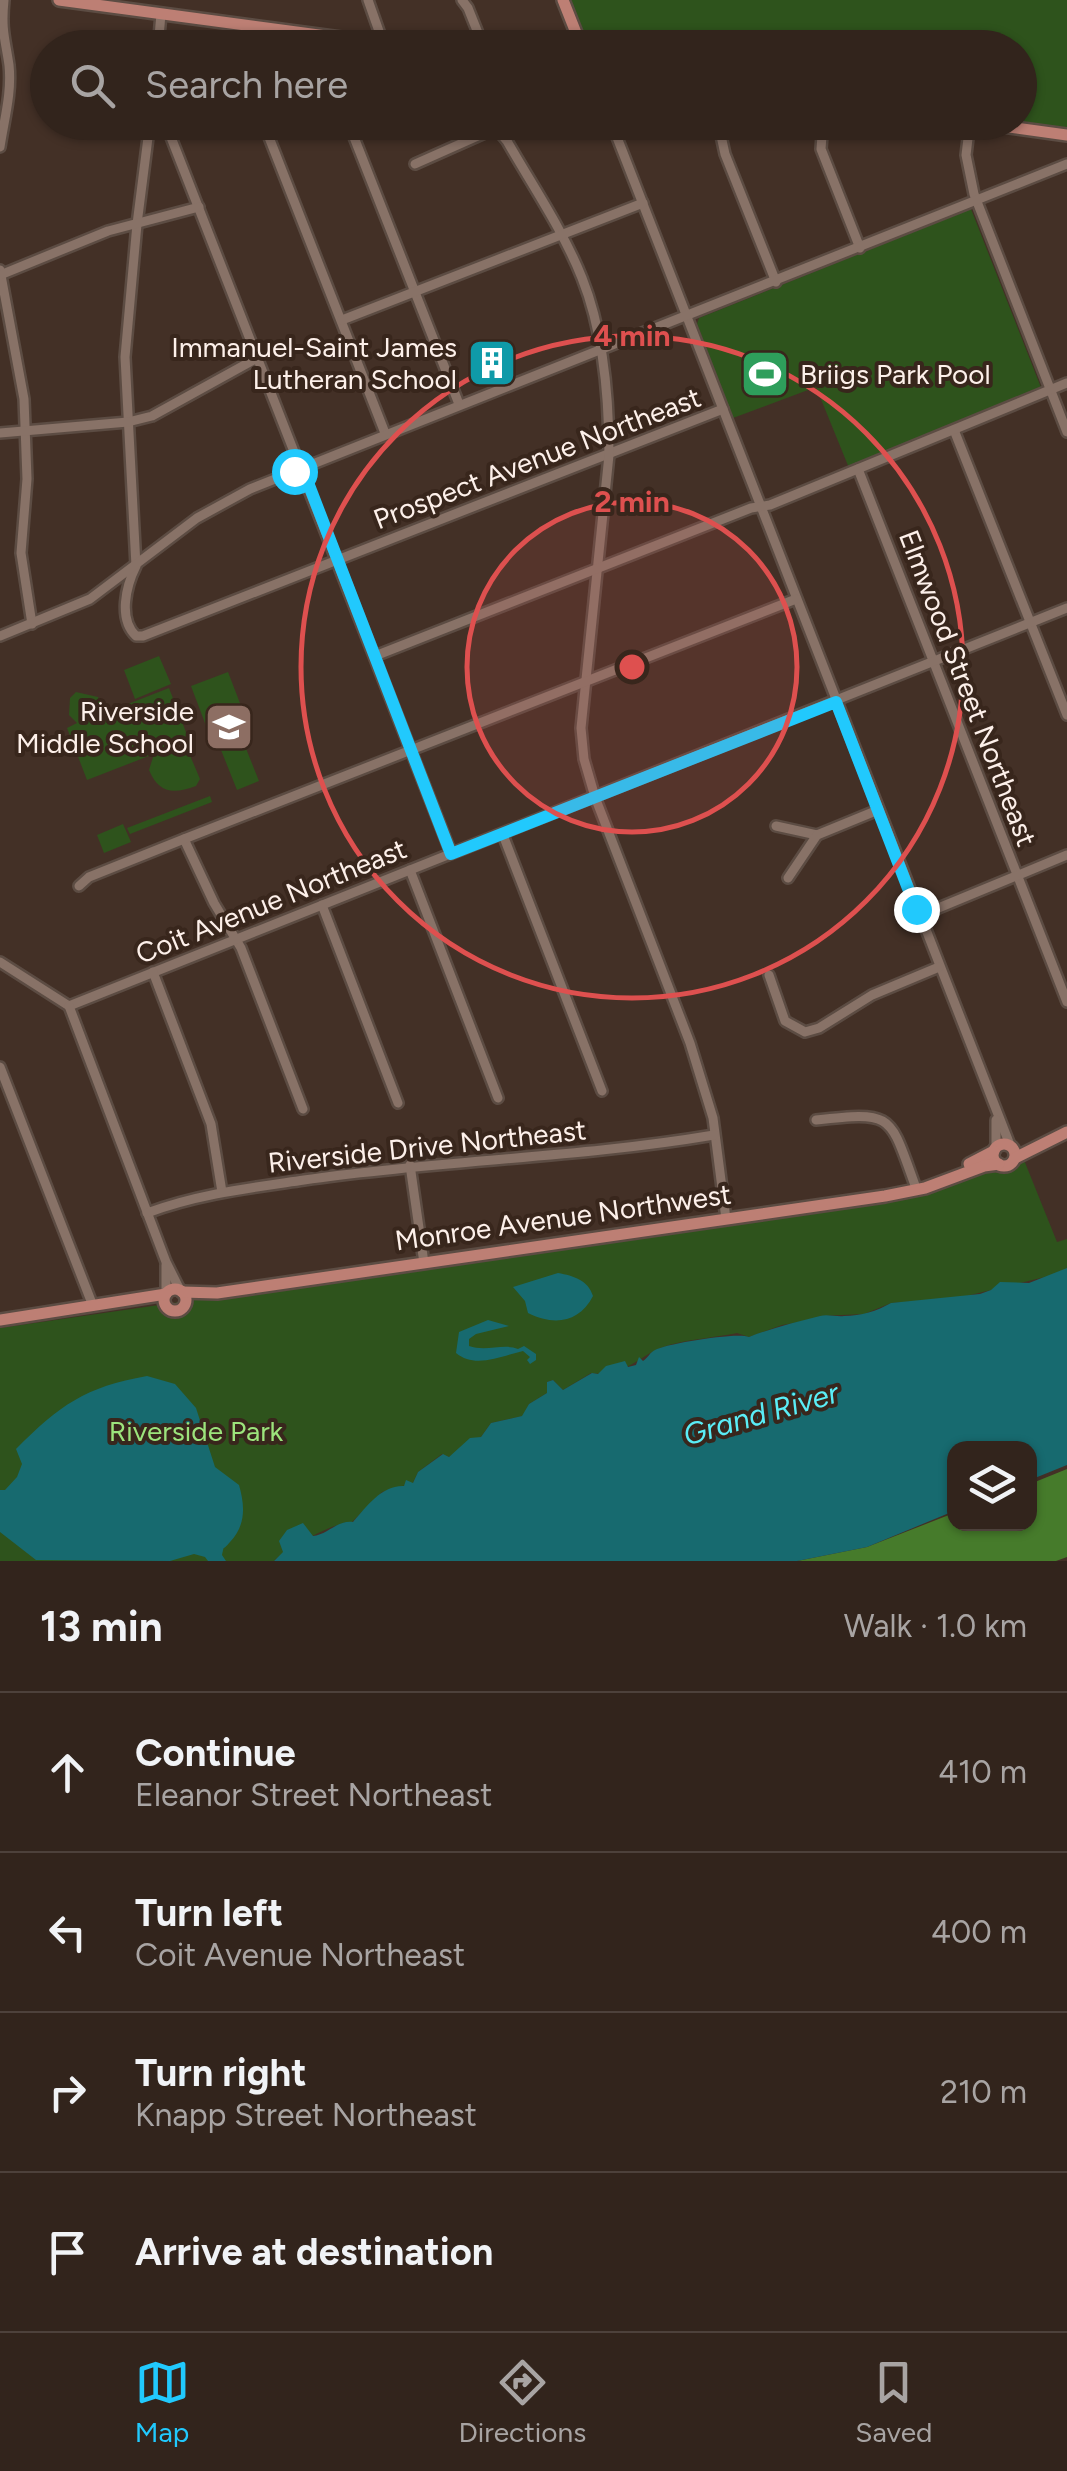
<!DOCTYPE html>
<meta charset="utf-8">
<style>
:root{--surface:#32241c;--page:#3a2c25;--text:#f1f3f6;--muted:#a8a4a3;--line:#4d413b;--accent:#21c9fd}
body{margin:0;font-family:Figtree,sans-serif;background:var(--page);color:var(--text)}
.controls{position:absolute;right:30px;bottom:30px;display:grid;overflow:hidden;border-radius:20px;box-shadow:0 2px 8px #0004}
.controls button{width:90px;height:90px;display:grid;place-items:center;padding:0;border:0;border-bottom:2px solid var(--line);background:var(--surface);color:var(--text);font:50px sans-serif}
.stop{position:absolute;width:30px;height:30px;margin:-22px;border:8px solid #21c9fd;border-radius:50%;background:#fff}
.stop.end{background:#21c9fd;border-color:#fff;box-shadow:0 2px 10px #0008}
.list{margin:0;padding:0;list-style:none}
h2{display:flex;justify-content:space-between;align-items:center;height:130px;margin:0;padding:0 40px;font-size:42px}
h2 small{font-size:32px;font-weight:400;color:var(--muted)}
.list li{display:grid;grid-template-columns:65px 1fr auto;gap:30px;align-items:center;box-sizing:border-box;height:160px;padding:0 40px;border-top:2px solid var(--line)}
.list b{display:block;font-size:38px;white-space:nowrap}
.list p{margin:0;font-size:32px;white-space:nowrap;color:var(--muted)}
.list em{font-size:32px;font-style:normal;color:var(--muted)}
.icon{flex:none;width:55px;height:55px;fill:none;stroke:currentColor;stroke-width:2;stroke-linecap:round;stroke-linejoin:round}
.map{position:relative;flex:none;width:1067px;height:1561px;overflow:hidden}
.search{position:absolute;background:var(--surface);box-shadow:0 2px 8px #0004;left:30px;right:30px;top:30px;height:110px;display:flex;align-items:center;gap:25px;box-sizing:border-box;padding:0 35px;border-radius:55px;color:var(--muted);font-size:38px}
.sheet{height:770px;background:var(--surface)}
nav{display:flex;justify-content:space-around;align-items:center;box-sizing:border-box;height:140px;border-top:2px solid var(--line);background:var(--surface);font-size:28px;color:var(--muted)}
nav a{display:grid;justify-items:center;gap:5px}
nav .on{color:var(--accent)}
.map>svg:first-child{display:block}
.green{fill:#2e531c}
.forest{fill:#467b2b}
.water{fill:#176a6f}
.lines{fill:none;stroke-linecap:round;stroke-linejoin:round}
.minor-casing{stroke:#5c4c43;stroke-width:14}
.major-casing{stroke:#5c4c43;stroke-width:16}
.minor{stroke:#887267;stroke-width:9}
.major{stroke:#bd7f74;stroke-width:11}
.route{stroke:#21c9fd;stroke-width:12}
.ring{fill:none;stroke:#de504f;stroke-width:5}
.labels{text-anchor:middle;stroke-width:8;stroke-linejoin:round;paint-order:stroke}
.poi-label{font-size:28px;fill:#fdf0ea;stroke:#38261c;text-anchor:end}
.street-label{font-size:28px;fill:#fdf0ea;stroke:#38261c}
.park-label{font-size:28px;fill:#9ce47c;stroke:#38261c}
.water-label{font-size:30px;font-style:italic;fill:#5aedf6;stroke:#38261c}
.centre{fill:#de504f;stroke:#38261c;stroke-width:5}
.ring-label{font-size:30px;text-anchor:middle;font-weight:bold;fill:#de504f;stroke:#38261c;stroke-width:8;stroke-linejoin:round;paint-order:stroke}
</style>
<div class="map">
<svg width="1067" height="1561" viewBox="0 0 1067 1561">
<rect width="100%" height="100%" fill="#433026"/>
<!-- green -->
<g class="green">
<path d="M568,0H1067V128L1018,123L1020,48L586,47Z"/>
<path d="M971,209L1042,390L849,468L816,387L733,418L697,324L699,318Z"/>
<path d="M159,656L171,684L135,699L124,670Z"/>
<path d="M228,672L248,724L211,739L191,686Z"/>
<path d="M169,688L189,740L174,747L189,753L200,779L196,786C174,794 159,794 149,770L154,754L87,780L67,728L77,723L69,715L70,698L76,692L98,697L105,713Z"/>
<path d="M243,741L259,781L237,790L221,750Z"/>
<path d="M210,796L212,802L130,834L127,828Z"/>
<path d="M123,824L131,842L104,853L97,835Z"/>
<path d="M1021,1160H1024L1057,1242L1067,1239V1268L1053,1275L958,1298L891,1303L864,1314L820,1316L811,1320L782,1325L749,1337L737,1333C714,1338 678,1340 658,1349C637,1359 620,1378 591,1373L563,1390L553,1380L547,1382V1393L529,1404L523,1416L491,1423L481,1437L449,1457L442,1454L418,1472L413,1483L382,1492L352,1522C339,1520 284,1549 274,1561H0V1328L887,1200L987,1168H1007Z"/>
</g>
<!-- forest -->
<path class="forest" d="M1067,1469V1557L1056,1561H797L867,1547L954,1513V1524H1030V1484Z"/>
<!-- water -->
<g class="water">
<path d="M765,355L776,360L779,369L771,388L759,383L753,396L745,392L757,359Z"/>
<path d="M1067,1268V1465L1030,1480V1448H954V1511L867,1547L797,1561H274L283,1552L279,1541L287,1530L303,1523L313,1536C327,1535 337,1520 353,1522C367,1506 382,1485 404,1486L406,1480L413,1483L418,1472L443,1454L449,1457L470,1438L481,1437L491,1423L522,1416L529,1404L547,1393V1382L553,1380L563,1390L592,1373L598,1374L606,1366L625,1361L628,1367L636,1365L639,1357L643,1361C648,1358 650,1352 655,1350C666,1344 736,1332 749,1337C772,1328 796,1322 820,1316C827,1314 837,1317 844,1316C861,1316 877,1311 891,1303L980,1294L991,1290L1000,1282L1029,1283Z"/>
<path d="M558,1273C574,1276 588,1280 593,1296C579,1323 554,1326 528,1313L525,1301L513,1287Z"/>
<path d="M488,1320L509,1326L476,1334L469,1339V1346C486,1352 504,1343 518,1349L524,1346L536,1354V1360L530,1364L527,1360L530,1357L523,1351C501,1356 475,1369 456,1353L459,1332Z"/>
<path d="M147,1376L175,1384L196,1408L215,1467L239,1485C245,1506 246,1525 230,1542C221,1553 225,1543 222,1555L226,1561H208L205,1557L194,1554L170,1561L36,1560L0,1532V1490H5L17,1477L22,1464L16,1449C60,1405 85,1387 147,1376Z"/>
</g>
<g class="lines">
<!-- minor casing -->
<g class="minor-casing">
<g id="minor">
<path d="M368,0L380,34V43"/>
<path d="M462,0L468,8L484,48"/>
<path d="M158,48L161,14"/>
<path d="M243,48L246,25"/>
<path d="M150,122L137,224L125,357L136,566C126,586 118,619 136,636H143L723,409"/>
<path d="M165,122L451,853"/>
<path d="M263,122L385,433"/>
<path d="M348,122L459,404"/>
<path d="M491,122L507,141C532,185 563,230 582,278C604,333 609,396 609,455L581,728L584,759L595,797L690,1043L713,1118L726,1219"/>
<path d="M611,122L1010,1145"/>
<path d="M718,122L725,154L776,282"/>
<path d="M823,122L821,149L860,248"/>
<path d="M970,122L966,155L974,194L1067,432"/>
<path d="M0,147C4,120 12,93 9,65C5,38 1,30 4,0"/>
<path d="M415,164L496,128"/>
<path d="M0,270L24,399L27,479L21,553L32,624"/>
<path d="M0,275L108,231L199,207"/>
<path d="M342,320L643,203"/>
<path d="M954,430L1067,715"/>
<path d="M0,433L128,422L152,416L259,357"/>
<path d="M858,469L1067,1002"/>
<path d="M0,636L90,599L197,518L250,489L1067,164"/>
<path d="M375,656L751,508L770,505L1067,383"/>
<path d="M776,826L817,835"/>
<path d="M503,835L602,1091"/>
<path d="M817,835L878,810"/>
<path d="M184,839L214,903L241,948L303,1109"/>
<path d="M410,870L498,1098"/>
<path d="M788,878L817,835"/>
<path d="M79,886L89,877L184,839L796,599"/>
<path d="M322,905L398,1103"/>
<path d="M919,916L1067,855"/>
<path d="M0,962L69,1006L1067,608"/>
<path d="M153,972L211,1124L222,1192"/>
<path d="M769,975L785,1021L805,1032L819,1028L872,995L939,967"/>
<path d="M69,1006L166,1262L180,1290"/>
<path d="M0,1067L93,1306"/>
<path d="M816,1120C895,1111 889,1114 916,1188"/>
<path d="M996,1148V1120"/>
<path d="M410,1165L424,1263"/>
<path d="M147,1213C198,1194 250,1188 304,1180C440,1160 578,1158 714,1135"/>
<path d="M166,1265V1293"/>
</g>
</g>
<!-- major casing -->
<g class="major-casing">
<g id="major">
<path d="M59,0L416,48"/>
<path d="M563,0L582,48"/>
<path d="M972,122L1067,135"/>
<circle cx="1004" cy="1155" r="11"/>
<path d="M1015,1158L1067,1132"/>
<path d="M969,1164L994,1151"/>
<circle cx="175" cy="1300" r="11"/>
<path d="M182,1292L217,1293L885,1196L925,1188L984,1166L999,1164"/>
<path d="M0,1320L166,1294"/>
</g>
</g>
<!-- minor -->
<use href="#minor" class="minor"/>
<!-- major -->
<use href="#major" class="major"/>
</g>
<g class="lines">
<!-- route -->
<path class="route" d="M294,471L302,467L451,854L836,702L916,909"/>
</g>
<!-- distance rings -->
<circle cx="632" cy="667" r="165" fill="#de504f" fill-opacity=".12"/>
<g class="ring">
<circle cx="632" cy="667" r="165"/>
<circle cx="632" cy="667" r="331"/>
</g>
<!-- icons -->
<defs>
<g id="building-square" transform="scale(2.5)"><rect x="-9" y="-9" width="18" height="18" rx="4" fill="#0f9aa8" stroke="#38261c"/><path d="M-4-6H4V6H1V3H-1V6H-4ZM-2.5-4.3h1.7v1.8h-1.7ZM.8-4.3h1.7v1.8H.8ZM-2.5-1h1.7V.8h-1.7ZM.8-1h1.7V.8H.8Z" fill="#fff"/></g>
<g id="stadium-square" transform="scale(2.5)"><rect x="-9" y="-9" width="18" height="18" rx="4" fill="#2e9e5b" stroke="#38261c"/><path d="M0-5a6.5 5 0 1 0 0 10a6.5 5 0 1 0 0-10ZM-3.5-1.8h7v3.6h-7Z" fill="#fff"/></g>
<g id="school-square" transform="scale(2.5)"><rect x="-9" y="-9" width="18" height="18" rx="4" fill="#8d6e63" stroke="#38261c"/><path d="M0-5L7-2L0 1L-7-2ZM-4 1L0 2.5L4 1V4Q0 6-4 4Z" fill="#fff"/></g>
</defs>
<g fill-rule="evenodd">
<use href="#building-square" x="492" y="363"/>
<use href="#stadium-square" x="765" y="374"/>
<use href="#school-square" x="229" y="727"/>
</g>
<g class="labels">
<!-- poi labels -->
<g class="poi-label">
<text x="457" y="357">Immanuel-Saint James<tspan x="457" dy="32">Lutheran School</tspan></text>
<text x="800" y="384" text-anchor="start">Briigs Park Pool</text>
<text x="194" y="721">Riverside<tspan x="194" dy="32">Middle School</tspan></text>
</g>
<!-- street labels -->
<g class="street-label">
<text transform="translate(537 458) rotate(-21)" y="10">Prospect Avenue Northeast</text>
<text transform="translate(968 688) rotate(69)" y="10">Elmwood Street Northeast</text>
<text transform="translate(271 901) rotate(-22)" y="10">Coit Avenue Northeast</text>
<text transform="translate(427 1146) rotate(-6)" y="10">Riverside Drive Northeast</text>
<text transform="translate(563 1217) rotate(-8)" y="10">Monroe Avenue Northwest</text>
</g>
<!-- park labels -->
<g class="park-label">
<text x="196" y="1441">Riverside Park</text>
</g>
<!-- water labels -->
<g class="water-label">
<text transform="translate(761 1414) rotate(-16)" y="10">Grand River</text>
</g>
</g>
<circle cx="632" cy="667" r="15" class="centre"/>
<g class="ring-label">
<text x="632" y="346">4 min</text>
<text x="632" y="512">2 min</text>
</g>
</svg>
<div class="controls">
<button><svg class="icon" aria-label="layers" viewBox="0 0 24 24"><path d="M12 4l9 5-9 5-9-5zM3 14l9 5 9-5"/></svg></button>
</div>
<div class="stop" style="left:294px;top:471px"></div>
<div class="stop end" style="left:916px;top:909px"></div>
<div class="search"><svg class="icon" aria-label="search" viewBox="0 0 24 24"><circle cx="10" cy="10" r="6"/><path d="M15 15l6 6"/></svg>Search here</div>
</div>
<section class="sheet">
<h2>13 min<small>Walk · 1.0 km</small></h2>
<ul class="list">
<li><svg class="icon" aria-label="ahead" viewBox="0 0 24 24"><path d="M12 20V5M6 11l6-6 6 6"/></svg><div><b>Continue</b><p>Eleanor Street Northeast</p></div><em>410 m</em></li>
<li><svg class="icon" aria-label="left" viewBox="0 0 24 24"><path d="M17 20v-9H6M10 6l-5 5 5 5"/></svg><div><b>Turn left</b><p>Coit Avenue Northeast</p></div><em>400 m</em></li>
<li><svg class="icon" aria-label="right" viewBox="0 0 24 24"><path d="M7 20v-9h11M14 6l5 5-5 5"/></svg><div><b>Turn right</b><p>Knapp Street Northeast</p></div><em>210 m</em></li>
<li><svg class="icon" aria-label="arrive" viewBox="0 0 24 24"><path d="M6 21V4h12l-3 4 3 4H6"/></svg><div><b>Arrive at destination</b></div></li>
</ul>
</section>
<nav>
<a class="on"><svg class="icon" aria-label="map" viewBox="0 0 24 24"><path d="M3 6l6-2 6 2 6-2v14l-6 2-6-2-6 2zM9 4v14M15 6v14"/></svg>Map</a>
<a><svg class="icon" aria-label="directions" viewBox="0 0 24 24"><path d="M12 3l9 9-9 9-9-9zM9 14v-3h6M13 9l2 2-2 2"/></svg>Directions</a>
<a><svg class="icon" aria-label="saved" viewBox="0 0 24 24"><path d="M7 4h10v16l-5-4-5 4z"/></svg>Saved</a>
</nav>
